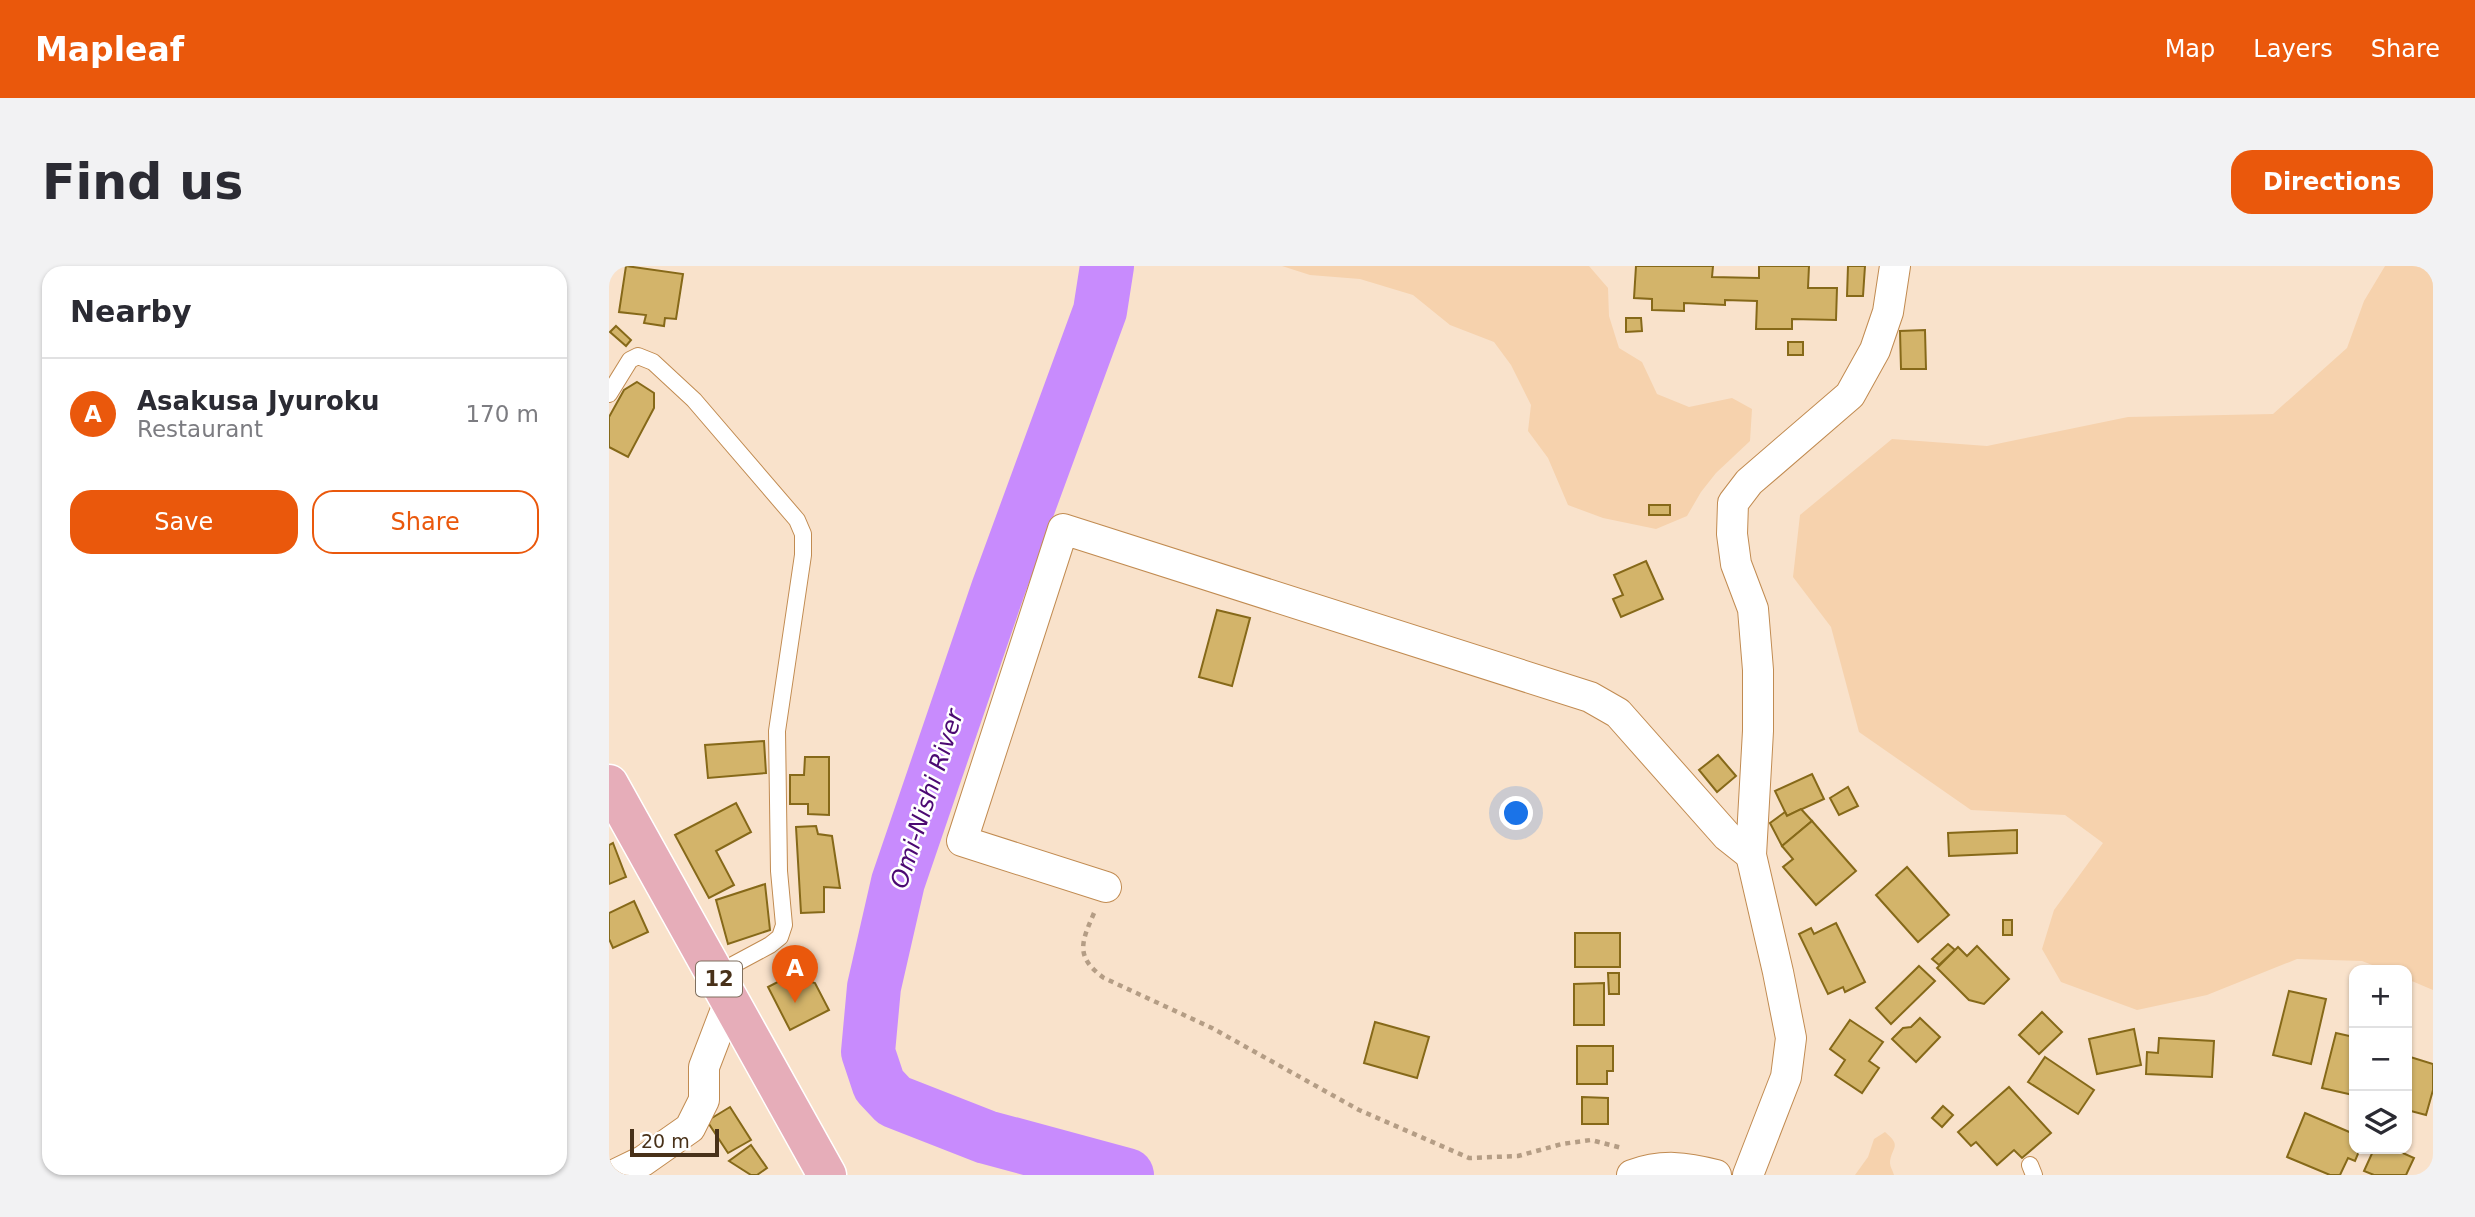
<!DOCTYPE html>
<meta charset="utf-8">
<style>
:root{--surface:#fff;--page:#f2f2f3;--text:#2b2b33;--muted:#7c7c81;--line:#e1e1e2;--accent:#ea580c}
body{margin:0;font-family:"DejaVu Sans",sans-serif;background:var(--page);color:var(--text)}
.controls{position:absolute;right:21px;bottom:21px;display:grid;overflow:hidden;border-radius:14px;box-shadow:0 2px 5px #0004}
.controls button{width:63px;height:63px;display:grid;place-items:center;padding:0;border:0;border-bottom:2px solid var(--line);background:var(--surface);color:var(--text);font:35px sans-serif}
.scale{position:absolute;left:21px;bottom:18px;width:89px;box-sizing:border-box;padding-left:7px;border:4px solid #483119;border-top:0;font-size:19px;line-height:24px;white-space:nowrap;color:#483119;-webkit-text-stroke:5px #fff;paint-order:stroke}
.you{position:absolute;left:908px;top:548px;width:24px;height:24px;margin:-18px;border:5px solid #fff;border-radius:50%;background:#1a73e8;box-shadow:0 0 0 10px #1a73e833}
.badge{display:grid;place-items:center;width:46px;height:46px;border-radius:50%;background:var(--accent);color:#fff;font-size:23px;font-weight:700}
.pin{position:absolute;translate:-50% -58px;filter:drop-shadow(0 2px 4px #0008)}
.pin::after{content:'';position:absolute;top:37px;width:24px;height:21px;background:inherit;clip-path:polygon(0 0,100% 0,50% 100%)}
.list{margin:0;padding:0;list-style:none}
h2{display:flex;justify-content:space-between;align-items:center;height:91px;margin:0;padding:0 28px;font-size:30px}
h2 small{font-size:23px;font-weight:400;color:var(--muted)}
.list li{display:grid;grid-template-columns:46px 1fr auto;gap:21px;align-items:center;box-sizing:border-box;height:112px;padding:0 28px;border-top:2px solid var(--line)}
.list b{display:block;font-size:26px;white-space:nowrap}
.list p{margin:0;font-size:23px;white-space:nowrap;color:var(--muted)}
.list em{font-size:23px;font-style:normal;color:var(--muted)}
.actions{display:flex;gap:14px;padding:21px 28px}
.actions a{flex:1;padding:16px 0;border:2px solid var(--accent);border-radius:21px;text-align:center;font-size:24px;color:var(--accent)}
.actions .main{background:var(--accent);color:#fff}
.icon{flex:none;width:38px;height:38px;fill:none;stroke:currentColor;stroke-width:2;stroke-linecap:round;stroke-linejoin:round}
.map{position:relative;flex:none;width:1824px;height:909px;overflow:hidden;border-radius:21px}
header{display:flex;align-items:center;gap:42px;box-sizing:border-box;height:98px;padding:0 35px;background:var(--accent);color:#fff}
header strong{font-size:33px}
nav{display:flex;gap:38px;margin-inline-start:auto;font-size:24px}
.intro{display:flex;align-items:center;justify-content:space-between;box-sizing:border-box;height:168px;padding:0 42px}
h1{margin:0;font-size:49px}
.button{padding:18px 32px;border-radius:21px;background:var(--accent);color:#fff;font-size:24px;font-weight:700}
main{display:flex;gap:42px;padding:0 42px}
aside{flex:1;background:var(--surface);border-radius:21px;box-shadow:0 2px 5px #0004}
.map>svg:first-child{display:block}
.green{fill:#f6d2ad}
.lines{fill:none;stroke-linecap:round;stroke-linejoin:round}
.river{stroke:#c88bfd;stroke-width:54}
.building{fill:#d3b46a;stroke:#866919;stroke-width:2}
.lane-casing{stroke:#c18b51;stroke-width:18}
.street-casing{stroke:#c18b51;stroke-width:32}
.primary-casing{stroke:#fff;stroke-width:41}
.path{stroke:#b49d85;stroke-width:4.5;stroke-dasharray:5 5;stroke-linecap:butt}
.lane{stroke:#fff;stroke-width:16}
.street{stroke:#fff;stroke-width:30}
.primary{stroke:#e6adb9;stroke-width:38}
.labels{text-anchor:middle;stroke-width:5;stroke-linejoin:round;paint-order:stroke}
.shield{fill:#fff;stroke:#7f6f5e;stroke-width:2}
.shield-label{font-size:21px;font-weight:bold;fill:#483119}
.water-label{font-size:24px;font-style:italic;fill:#4b0972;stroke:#fff}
</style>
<header>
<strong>Mapleaf</strong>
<nav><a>Map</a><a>Layers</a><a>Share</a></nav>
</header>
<div class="intro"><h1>Find us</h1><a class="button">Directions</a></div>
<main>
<aside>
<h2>Nearby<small></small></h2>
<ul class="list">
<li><span class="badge">A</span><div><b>Asakusa Jyuroku</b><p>Restaurant</p></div><em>170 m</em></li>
</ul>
<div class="actions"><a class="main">Save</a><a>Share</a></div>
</aside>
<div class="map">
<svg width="1824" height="909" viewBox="0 0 1824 909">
<rect width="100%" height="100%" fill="#f9e2cb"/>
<!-- green -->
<g class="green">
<path d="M673,0H980L999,22L1000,50L1010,82L1033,96L1048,128L1080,141L1123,132L1143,143L1141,175L1107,207L1092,226L1078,250L1047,263L994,252L959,239L939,192L919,165L922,139L902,99L885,76L841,59L804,29L751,13L701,9Z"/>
<path d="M1776,0H1824V724L1798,713V704H1776L1753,695L1688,693L1598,729L1528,744L1452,716L1433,683L1445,644L1494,577L1456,549L1362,544L1250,466L1222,361L1184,311L1191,249L1283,173L1378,180L1519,151L1664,148L1738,82L1755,35Z"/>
<path d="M1276,866C1294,881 1282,881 1281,897C1281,901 1284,905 1285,909H1246L1259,891L1265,873Z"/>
</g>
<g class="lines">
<!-- river -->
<path class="river" d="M498,0L491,45L389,323L289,616L265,721L259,786L270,819L285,835L377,871L518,909"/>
</g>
<!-- building -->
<g class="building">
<path d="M17,0L74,8L67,53L56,52L55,60L35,57L37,49L10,46Z"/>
<path d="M1027,0H1104L1103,11L1150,12V0H1200L1199,22H1228L1227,54L1183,53V63H1147L1148,35L1116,34V39L1075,37V45L1043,44V33L1025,32Z"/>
<path d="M1239,0H1256L1254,30H1238Z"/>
<path d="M1017,52H1032L1033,65L1017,66Z"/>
<path d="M7,60L22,74L17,80L1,66Z"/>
<path d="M1316,64L1317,103H1292L1291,65Z"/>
<rect x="1179" y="76" width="15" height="13"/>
<path d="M28,116L45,127V142L19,191L0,181V151L15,124Z"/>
<rect x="1040" y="239" width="21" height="10"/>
<path d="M1037,295L1054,333L1012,351L1004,333L1014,329L1005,309Z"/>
<path d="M608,344L641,352L623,420L590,411Z"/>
<path d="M155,475L157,507L99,512L96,479Z"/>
<path d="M1109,489L1127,510L1108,526L1090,504Z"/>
<path d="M196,491H220V549L199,548V538H181V509H195Z"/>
<path d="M1203,508L1215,533L1178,550L1166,525Z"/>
<path d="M1239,521L1249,540L1230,549L1221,532Z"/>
<path d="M127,537L142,566L107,585L125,619L100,632L66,569Z"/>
<path d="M1192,543L1203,555L1173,580L1161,557L1176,546L1178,550Z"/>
<path d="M1203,555L1247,605L1207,639L1174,601L1184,593L1173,580Z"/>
<path d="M207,560L209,568L223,570L231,622L215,621V646L192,647L187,561Z"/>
<path d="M1408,564V587L1340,590L1339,567Z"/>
<path d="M4,577L17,611L0,618V579Z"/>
<path d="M1298,601L1340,649L1309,676L1267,629Z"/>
<path d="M156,618L161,664L119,678L107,634Z"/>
<path d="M25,635L39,666L4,682L0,673V647Z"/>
<rect x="1394" y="654" width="9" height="15"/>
<path d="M1227,657L1256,716L1236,726L1234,721L1219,728L1190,668L1202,662L1205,668Z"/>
<rect x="966" y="667" width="45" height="34"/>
<path d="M1339,678L1346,684L1330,699L1323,693Z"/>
<path d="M1368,680L1400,713L1375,738L1360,734L1328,702L1349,681L1358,690Z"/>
<path d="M1310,700L1326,715L1282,758L1267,742Z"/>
<path d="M190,705L195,714L206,717L220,744L181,764L159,721Z"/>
<path d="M999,707H1010V728H1000Z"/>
<path d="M995,717V759H965V718Z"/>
<path d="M1680,725L1717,733L1702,798L1664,789Z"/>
<path d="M1433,746L1453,766L1430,788L1410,769Z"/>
<path d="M1311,752L1331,771L1307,796L1283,773L1294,762L1302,761Z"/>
<path d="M1241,754L1274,776L1260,795L1270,802L1253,827L1226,809L1236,794L1221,783Z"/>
<path d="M766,756L820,771L808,812L755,797Z"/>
<path d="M1525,763L1532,799L1488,808L1480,773Z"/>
<path d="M1727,767L1745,771L1744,829L1713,822Z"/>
<path d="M1550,772L1605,775L1603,811L1537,808L1538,786L1549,787Z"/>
<path d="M968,780H1004V805H998V818H968Z"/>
<path d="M1798,790L1824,798V824L1817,849L1798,844Z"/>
<path d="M1436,791L1485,824L1469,848L1419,816Z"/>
<path d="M1400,821L1442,867L1413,892L1405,884L1388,899L1367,876L1362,880L1349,866Z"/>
<path d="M973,831L999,832V858H973Z"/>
<path d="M1334,840L1344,849L1333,861L1323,852Z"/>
<path d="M121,841L142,874L119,887L98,855Z"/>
<path d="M1696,847L1745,868V883H1751L1746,895L1739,892L1731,909H1721L1678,891Z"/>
<path d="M142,879L158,902L148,909H142L120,895Z"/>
<path d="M1765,883H1785L1805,892L1797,909H1765L1755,905Z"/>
</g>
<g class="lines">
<!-- lane casing -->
<g class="lane-casing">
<g id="lane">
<path d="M0,128L21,94L29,90L44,96L85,134L188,254L194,268V289L168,465L170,605L175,659L171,671L161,679L107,708"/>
<path d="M1421,899L1425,909"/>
</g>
</g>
<!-- street casing -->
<g class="street-casing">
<g id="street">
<path d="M497,621L353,575L454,263L981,431L1009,447L1118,570L1142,589"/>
<path d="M5,909L34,895L81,862L95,834V801L121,733"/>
<path d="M1023,909C1053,898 1077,901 1107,909"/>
<path d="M1139,909L1177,811L1182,772L1169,706L1142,589L1149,465V404L1144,343L1127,298L1123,268L1124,237L1140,216L1241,129L1266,84L1279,46L1286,0"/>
</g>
</g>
<!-- primary casing -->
<g class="primary-casing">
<path id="primary" d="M0,518L218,909"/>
</g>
<!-- path -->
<path class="path" d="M485,647C472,677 466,691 495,712L603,762L750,844L860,892L909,890L953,878L982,874L1013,882"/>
<!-- lane -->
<use href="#lane" class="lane"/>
<!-- street -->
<use href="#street" class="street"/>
<!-- primary -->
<use href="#primary" class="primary"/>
</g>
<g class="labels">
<!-- shield labels -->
<rect class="shield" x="87" y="695.5" width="46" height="35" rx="5"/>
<g class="shield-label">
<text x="110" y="720">12</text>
</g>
<!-- water labels -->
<g class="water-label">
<text transform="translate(318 533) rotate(-72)" y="8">Omi-Nishi River</text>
</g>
</g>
</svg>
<div class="controls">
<button>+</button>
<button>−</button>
<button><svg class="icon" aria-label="layers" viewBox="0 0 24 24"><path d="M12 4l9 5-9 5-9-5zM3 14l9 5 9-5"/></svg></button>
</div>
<div class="scale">20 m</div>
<div class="you"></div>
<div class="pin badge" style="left:186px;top:737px">A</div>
</div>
</main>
